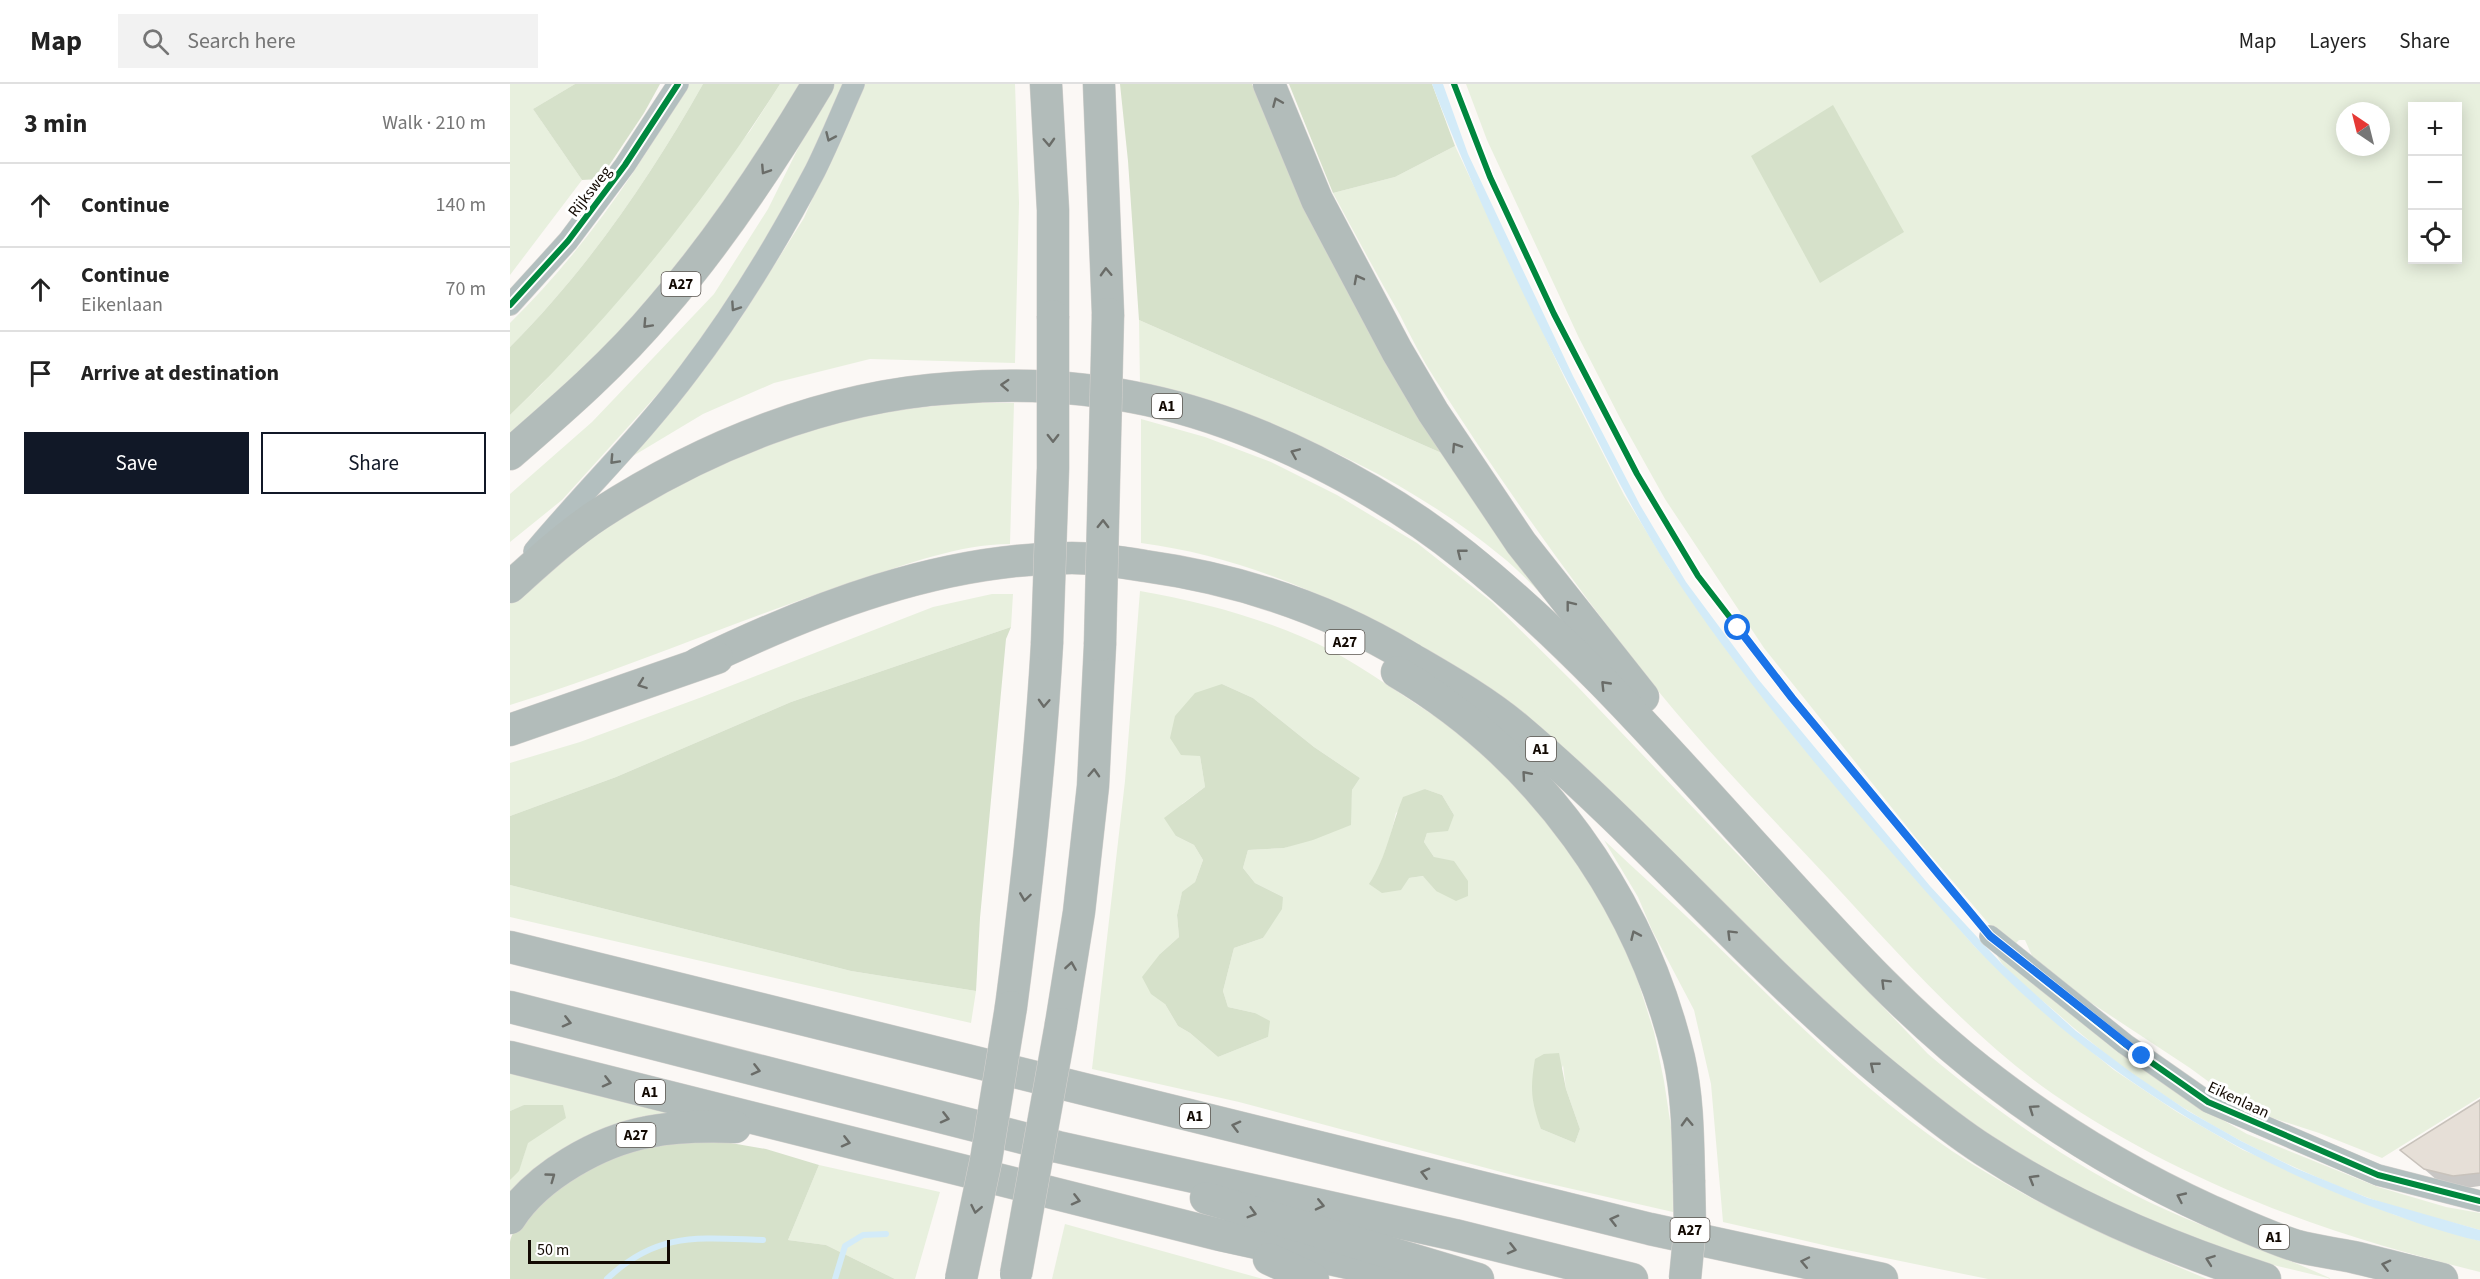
<!DOCTYPE html>
<meta charset="utf-8">
<style>
:root{--surface:#fff;--page:#f2f2f2;--text:#222;--muted:#767676;--line:#e0e0e0;--accent:#111827}
body{margin:0;font-family:"Source Sans 3",sans-serif;background:var(--page);color:var(--text)}
.controls{position:absolute;right:18px;top:18px;display:grid;overflow:hidden;border-radius:0px;box-shadow:0 3px 15px #0003}
.controls button{width:54px;height:54px;display:grid;place-items:center;padding:0;border:0;border-bottom:2px solid var(--line);background:var(--surface);color:var(--text);font:30px sans-serif}
.compass{position:absolute;left:1826px;top:18px;width:54px;height:54px;border-radius:50%;background:var(--surface);box-shadow:0 3px 15px #0003;rotate:325deg}
.scale{position:absolute;left:18px;bottom:15px;width:142px;box-sizing:border-box;padding-left:6px;border:3px solid #130a03;border-top:0;font-size:16px;line-height:21px;white-space:nowrap;color:#130a03;-webkit-text-stroke:4px #fff;paint-order:stroke}
.stop{position:absolute;width:18px;height:18px;margin:-14px;border:4px solid #1a73e8;border-radius:50%;background:#fff}
.stop.end{background:#1a73e8;border-color:#fff;box-shadow:0 2px 6px #0008}
.list{margin:0;padding:0;list-style:none}
h2{display:flex;justify-content:space-between;align-items:center;height:78px;margin:0;padding:0 24px;font-size:26px}
h2 small{font-size:20px;font-weight:400;color:var(--muted)}
.list li{display:grid;grid-template-columns:39px 1fr auto;gap:18px;align-items:center;box-sizing:border-box;height:84px;padding:0 24px;border-top:2px solid var(--line)}
.list b{display:block;font-size:22px;white-space:nowrap}
.list p{margin:0;font-size:20px;white-space:nowrap;color:var(--muted)}
.list em{font-size:20px;font-style:normal;color:var(--muted)}
.actions{display:flex;gap:12px;padding:18px 24px}
.actions a{flex:1;padding:14px 0;border:2px solid var(--accent);border-radius:0px;text-align:center;font-size:21px;color:var(--accent)}
.actions .main{background:var(--accent);color:#fff}
.icon{flex:none;width:33px;height:33px;fill:none;stroke:currentColor;stroke-width:2;stroke-linecap:round;stroke-linejoin:round}
.map{position:relative;flex:none;width:1970px;height:1195px;overflow:hidden}
header{display:flex;align-items:center;gap:36px;box-sizing:border-box;height:84px;padding:0 30px;background:var(--surface);border-bottom:2px solid var(--line)}
header strong{font-size:28px}
nav{display:flex;gap:33px;margin-inline-start:auto;font-size:21px}
.search{width:420px;height:54px;background:var(--page);display:flex;align-items:center;gap:15px;box-sizing:border-box;padding:0 21px;border-radius:0px;color:var(--muted);font-size:22px}
main{display:flex}
aside{flex:1;background:var(--surface)}
.map>svg:first-child{display:block}
.green{fill:#e8f0de;fill-rule:evenodd}
.forest{fill:#d6e1ca}
.water{fill:#d3ebf8}
.shadow{fill:#0003}
.lines{fill:none;stroke-linecap:round;stroke-linejoin:round}
.stream{stroke:#d3ebf8;stroke-width:6}
.building{fill:#e6dfd7;stroke:#c8c2bb;stroke-width:1.5}
.minor-casing{stroke:#d5d2cf;stroke-width:22}
.highway-casing{stroke:#d5d2cf;stroke-width:33}
.minor{stroke:#b3bfbf;stroke-width:21}
.highway{stroke:#b2bcba;stroke-width:32}
.highway-bridge-casing{stroke:#d5d2cf;stroke-width:33;stroke-linecap:butt}
.highway-bridge{stroke:#b2bcba;stroke-width:32}
.cycleway-casing{stroke:#fff;stroke-width:10}
.cycleway{stroke:#00873e;stroke-width:6}
.oneway{stroke:#6a6c68}
.oneway2{stroke:#6b6e6a}
.route{stroke:#1a73e8;stroke-width:8}
.labels{text-anchor:middle;stroke-width:6;stroke-linejoin:round;paint-order:stroke}
.shield{fill:#fff;stroke:#5a544f;stroke-width:1.5}
.shield-label{font-size:15px;font-weight:bold;fill:#130a03}
.street-label{font-size:16px;fill:#130a03;stroke:#fff}
</style>
<header>
<strong>Map</strong>
<div class="search"><svg class="icon" aria-label="search" viewBox="0 0 24 24"><circle cx="10" cy="10" r="6"/><path d="M15 15l6 6"/></svg>Search here</div>
<nav><a>Map</a><a>Layers</a><a>Share</a></nav>
</header>
<main>
<aside>
<h2>3 min<small>Walk · 210 m</small></h2>
<ul class="list">
<li><svg class="icon" aria-label="ahead" viewBox="0 0 24 24"><path d="M12 20V5M6 11l6-6 6 6"/></svg><div><b>Continue</b></div><em>140 m</em></li>
<li><svg class="icon" aria-label="ahead" viewBox="0 0 24 24"><path d="M12 20V5M6 11l6-6 6 6"/></svg><div><b>Continue</b><p>Eikenlaan</p></div><em>70 m</em></li>
<li><svg class="icon" aria-label="arrive" viewBox="0 0 24 24"><path d="M6 21V4h12l-3 4 3 4H6"/></svg><div><b>Arrive at destination</b></div></li>
</ul>
<div class="actions"><a class="main">Save</a><a>Share</a></div>
</aside>
<div class="map">
<svg width="1970" height="1195" viewBox="0 0 1970 1195">
<rect width="100%" height="100%" fill="#fbf8f5"/>
<!-- green -->
<g class="green">
<path d="M0,0H65L23,25L72,96L0,191Z"/>
<path d="M177,0H193C140,94 77,186 0,263V239C72,168 128,88 177,0Z"/>
<path d="M270,0H298L193,161L0,362V331L32,300L240,47Z"/>
<path d="M320,0H333L306,62L268,138L183,271L52,416L0,458V410L82,338L204,210L258,125Z"/>
<path d="M352,0H505L509,119L505,279L360,275L264,299L193,330L113,378L170,317L229,237L294,134Z"/>
<path d="M956,0H1970V1013L1872,1074L1809,1049L1747,1029L1729,1020L1680,984L1548,897L1523,874L1515,856H1509L1504,861L1491,854L1410,759L1254,564L1155,415L1112,338L1069,254L977,56ZM1902,22H1948V176H1902ZM1835,27H1871V63H1835Z"/>
<path d="M945,62L1055,295L1114,411L1160,486L1289,659L1465,863L1538,932L1604,986L1667,1028L1733,1066L1885,1131L1970,1157V1188C1819,1151 1672,1099 1543,1010C1461,953 1387,868 1319,795C1262,734 1202,673 1149,608C1069,508 994,403 925,295C912,275 901,253 890,231C867,191 845,150 823,109L885,93Z"/>
<path d="M629,236L943,374L1058,540C1037,517 1016,492 991,472C906,402 805,354 701,318C678,310 654,306 630,301Z"/>
<path d="M452,319H504L500,460C449,460 395,481 346,497C230,535 117,585 0,621V520L57,470L132,419L242,363L344,334L389,326Z"/>
<path d="M631,335L695,353L761,378L827,411L907,459L982,518L1067,602L1418,970C1487,1028 1560,1080 1641,1119C1701,1147 1763,1168 1822,1195L1713,1169L1542,1097L1389,991L913,565C827,514 731,472 631,459Z"/>
<path d="M630,507C694,518 764,537 822,567C857,586 890,610 923,631H932L1016,703L1110,840L1144,948L1154,997L1162,1050L1163,1128L1010,1093L729,1018L582,985L615,697ZM712,600L743,614L804,663L850,694L842,706L840,741L774,764L738,766L733,784L745,799L773,813L753,854L724,864L713,907L718,923L745,929L758,953L708,973L680,949L668,942L655,920L650,870L669,853L667,831L672,809L685,798L693,776L684,761L666,752L672,720L695,703L690,672ZM915,705L932,711L944,731L917,749L914,758L924,773L926,807L914,792L899,794L867,788L879,758L886,729ZM1053,981L1056,1005L1070,1045L1065,1059L1031,1045Z"/>
<path d="M482,510H503L501,543L281,618L106,693L0,732V679L70,658L192,613L423,523Z"/>
<path d="M1094,756C1127,788 1161,817 1194,849C1273,925 1350,1005 1442,1067C1522,1120 1609,1158 1697,1195H1478L1322,1163L1213,1138L1201,1000L1184,926L1142,846L1128,813Z"/>
<path d="M0,801L341,887L466,907L461,939L0,833Z"/>
<path d="M1480,858L1678,1016L1737,1050L1868,1103L1936,1123L1970,1129V1146C1932,1135 1893,1127 1856,1113C1744,1071 1637,1010 1548,930C1530,914 1509,899 1494,882C1488,875 1484,865 1480,858Z"/>
<path d="M0,987L180,1032L0,1118V1096C20,1075 17,1048 15,1021L0,1027Z"/>
<path d="M309,1081L430,1108L405,1195H385L316,1161L278,1156Z"/>
<path d="M555,1140L753,1195H542Z"/>
</g>
<!-- forest -->
<g class="forest">
<path d="M65,0H150L134,29L90,95L72,96L23,25Z"/>
<path d="M193,0H270C194,120 102,233 0,331V263C77,186 140,94 193,0Z"/>
<path d="M610,0H742L790,116L838,206L943,374L629,236L618,77Z"/>
<path d="M779,0H922L945,62L885,93L823,109Z"/>
<path d="M1323,21L1394,148L1310,199L1241,72Z"/>
<path d="M501,543L496,555L470,834L466,907L341,887L0,801V732L106,693L281,618Z"/>
<path d="M712,600L743,614L804,663L850,694L842,706L841,741L803,756L774,764L738,766L733,784L745,799L773,813L772,825L753,854L724,864L713,907L718,923L745,929L760,937L758,953L708,973L680,949L668,942L655,920L641,910L632,893L650,870L669,853L667,831L672,808L685,798L693,776L684,761L666,752L654,734L695,703L690,672L671,671L660,654L665,632L685,609Z"/>
<path d="M915,705L932,711L944,731L938,747L917,749L914,758L924,773L944,777L958,797V812L946,817L926,807L913,792L899,794L891,806L872,809L859,800C877,773 881,742 893,713Z"/>
<path d="M1049,969L1056,1005L1070,1045L1065,1059L1031,1045C1021,1016 1020,1005 1025,975L1034,970Z"/>
<path d="M14,1021H53L56,1034L18,1059L9,1087L0,1096V1027Z"/>
<path d="M192,1054L256,1065L309,1081L278,1156L316,1161L385,1195H0C0,1183 0,1169 0,1158C6,1126 89,1075 119,1067C142,1060 168,1058 192,1054Z"/>
</g>
<!-- water -->
<path class="water" d="M922,0H933L958,70L1063,292L1130,421L1176,498L1248,595L1420,802L1492,880L1566,947L1622,989L1678,1027L1731,1057L1785,1084L1858,1114L1970,1146V1157C1932,1149 1894,1134 1857,1121C1709,1065 1574,978 1465,863C1358,742 1249,621 1160,486C1124,431 1096,373 1066,314C1013,213 963,107 922,0Z"/>
<!-- shadow -->
<path class="shadow" d="M1970,1018V1102L1956,1104L1928,1097L1892,1066Z"/>
<g class="lines">
<!-- stream -->
<g class="stream">
<path d="M97,1195C147,1147 189,1154 253,1156"/>
<path d="M325,1195L335,1162L353,1151L376,1150"/>
</g>
</g>
<!-- building -->
<path class="building" d="M1970,1016V1089L1943,1092L1914,1085L1890,1066Z"/>
<g class="lines">
<!-- minor casing -->
<g class="minor-casing">
<g id="minor">
<path d="M0,221L58,157L115,81L168,0"/>
<path d="M24,467C75,406 132,351 179,288C227,225 268,157 305,87C319,59 331,29 344,0"/>
<path d="M1480,852L1615,960L1698,1018L1868,1091L1970,1117"/>
</g>
</g>
<!-- highway casing -->
<g class="highway-casing">
<g id="highway">
<path d="M536,0L543,126V232"/>
<path d="M589,0L598,230"/>
<path d="M759,0L807,116L887,267L923,328L1011,459L1133,613"/>
<path d="M0,370C53,324 106,278 151,224C211,155 261,79 308,0"/>
<path d="M0,503C28,478 57,451 89,430C194,362 317,312 443,304C507,299 574,302 637,316C745,339 870,403 955,472C1060,556 1149,657 1239,756C1316,840 1393,929 1485,998C1552,1049 1624,1092 1701,1127C1729,1139 1758,1153 1787,1162C1805,1167 1824,1169 1843,1173C1873,1180 1903,1188 1932,1195"/>
<path d="M187,580C303,524 431,474 562,474C586,474 611,478 635,482C728,495 819,525 900,574C936,595 975,617 1007,644C1137,754 1247,886 1379,994C1410,1019 1441,1045 1474,1066C1561,1123 1656,1163 1755,1195"/>
<path d="M887,588C1029,672 1131,814 1169,974C1178,1014 1178,1055 1179,1096"/>
<path d="M0,646L207,574"/>
<path d="M0,863L1140,1145L1372,1195"/>
<path d="M0,923L548,1063L945,1151L1122,1195"/>
<path d="M501,923C517,802 530,682 537,560"/>
<path d="M551,940L569,828L583,702L590,561"/>
<path d="M0,973L710,1151L911,1195"/>
<path d="M696,1114L968,1195"/>
<path d="M0,1134C27,1092 89,1057 138,1048C167,1042 195,1042 225,1043"/>
<path d="M759,1175L803,1195"/>
</g>
</g>
<!-- minor -->
<use href="#minor" class="minor"/>
<!-- highway -->
<use href="#highway" class="highway"/>
<!-- highway-bridge casing -->
<g class="highway-bridge-casing">
<g id="highway-bridge">
<path d="M537,560L543,384V232"/>
<path d="M590,561L598,230"/>
<path d="M506,1190L551,940"/>
<path d="M451,1195L476,1076L501,923"/>
<path d="M1175,1195L1180,1144L1179,1096"/>
</g>
</g>
<!-- highway-bridge -->
<use href="#highway-bridge" class="highway-bridge"/>
<!-- cycleway casing -->
<g class="cycleway-casing">
<g id="cycleway">
<path d="M944,0L980,93L1044,230L1127,390L1188,492L1282,614L1480,852L1615,960L1698,1018L1868,1091L1970,1117"/>
<path d="M0,221L58,157L115,81L168,0"/>
</g>
</g>
<!-- cycleway -->
<use href="#cycleway" class="cycleway"/>
</g>
<!-- one-way arrows -->
<defs><path id="oneway-chevron" d="M-2-3.5L2.5 0L-2 3.5" fill="none" stroke-width="1.6" stroke-linecap="round" stroke-linejoin="round" transform="scale(1.5)"/></defs>
<g class="oneway">
<use href="#oneway-chevron" transform="translate(767 18) rotate(-113)"/>
<use href="#oneway-chevron" transform="translate(539 58) rotate(87)"/>
<use href="#oneway-chevron" transform="translate(255 86) rotate(123)"/>
<use href="#oneway-chevron" transform="translate(596 188) rotate(-92)"/>
<use href="#oneway-chevron" transform="translate(848 195) rotate(-118)"/>
<use href="#oneway-chevron" transform="translate(137 240) rotate(133)"/>
<use href="#oneway-chevron" transform="translate(495 301) rotate(-177)"/>
<use href="#oneway-chevron" transform="translate(543 354) rotate(90)"/>
<use href="#oneway-chevron" transform="translate(946 363) rotate(-123)"/>
<use href="#oneway-chevron" transform="translate(785 369) rotate(-157)"/>
<use href="#oneway-chevron" transform="translate(593 440) rotate(-89)"/>
<use href="#oneway-chevron" transform="translate(951 469) rotate(-142)"/>
<use href="#oneway-chevron" transform="translate(1060 521) rotate(-128)"/>
<use href="#oneway-chevron" transform="translate(132 600) rotate(160)"/>
<use href="#oneway-chevron" transform="translate(1095 601) rotate(-134)"/>
<use href="#oneway-chevron" transform="translate(534 619) rotate(93)"/>
<use href="#oneway-chevron" transform="translate(584 689) rotate(-87)"/>
<use href="#oneway-chevron" transform="translate(1016 691) rotate(-131)"/>
<use href="#oneway-chevron" transform="translate(515 813) rotate(98)"/>
<use href="#oneway-chevron" transform="translate(1221 850) rotate(-135)"/>
<use href="#oneway-chevron" transform="translate(1125 851) rotate(-114)"/>
<use href="#oneway-chevron" transform="translate(561 882) rotate(-81)"/>
<use href="#oneway-chevron" transform="translate(1375 899) rotate(-135)"/>
<use href="#oneway-chevron" transform="translate(57 938) rotate(14)"/>
<use href="#oneway-chevron" transform="translate(1364 982) rotate(-141)"/>
<use href="#oneway-chevron" transform="translate(246 986) rotate(14)"/>
<use href="#oneway-chevron" transform="translate(97 998) rotate(14)"/>
<use href="#oneway-chevron" transform="translate(1523 1025) rotate(-145)"/>
<use href="#oneway-chevron" transform="translate(435 1034) rotate(14)"/>
<use href="#oneway-chevron" transform="translate(1177 1038) rotate(-92)"/>
<use href="#oneway-chevron" transform="translate(726 1042) rotate(-166)"/>
<use href="#oneway-chevron" transform="translate(336 1058) rotate(14)"/>
<use href="#oneway-chevron" transform="translate(915 1089) rotate(-166)"/>
<use href="#oneway-chevron" transform="translate(41 1093) rotate(-36)"/>
<use href="#oneway-chevron" transform="translate(1523 1095) rotate(-149)"/>
<use href="#oneway-chevron" transform="translate(1671 1113) rotate(-155)"/>
<use href="#oneway-chevron" transform="translate(566 1116) rotate(14)"/>
<use href="#oneway-chevron" transform="translate(810 1121) rotate(13)"/>
<use href="#oneway-chevron" transform="translate(466 1125) rotate(101)"/>
<use href="#oneway-chevron" transform="translate(742 1129) rotate(16)"/>
<use href="#oneway-chevron" transform="translate(1104 1136) rotate(-166)"/>
<use href="#oneway-chevron" transform="translate(1002 1165) rotate(14)"/>
<use href="#oneway-chevron" transform="translate(1700 1176) rotate(-160)"/>
<use href="#oneway-chevron" transform="translate(1295 1178) rotate(-168)"/>
<use href="#oneway-chevron" transform="translate(1876 1181) rotate(-166)"/>
</g>
<g class="oneway2">
<use href="#oneway-chevron" transform="translate(320 53) rotate(114)"/>
<use href="#oneway-chevron" transform="translate(225 223) rotate(124)"/>
<use href="#oneway-chevron" transform="translate(104 376) rotate(133)"/>
</g>
<g class="lines">
<!-- route -->
<path class="route" d="M1228,544L1282,614L1480,852L1632,972"/>
</g>
<g class="labels">
<!-- shield labels -->
<g class="shield">
<rect x="151.5" y="188" width="39" height="24" rx="4.5"/>
<rect x="642" y="310" width="30" height="24" rx="4.5"/>
<rect x="815.5" y="546" width="39" height="24" rx="4.5"/>
<rect x="1016" y="653" width="30" height="24" rx="4.5"/>
<rect x="125" y="996" width="30" height="24" rx="4.5"/>
<rect x="670" y="1020" width="30" height="24" rx="4.5"/>
<rect x="106.5" y="1039" width="39" height="24" rx="4.5"/>
<rect x="1160.5" y="1134" width="39" height="24" rx="4.5"/>
<rect x="1749" y="1141" width="30" height="24" rx="4.5"/>
</g>
<g class="shield-label">
<text x="171" y="205">A27</text>
<text x="657" y="327">A1</text>
<text x="835" y="563">A27</text>
<text x="1031" y="670">A1</text>
<text x="140" y="1013">A1</text>
<text x="685" y="1037">A1</text>
<text x="126" y="1056">A27</text>
<text x="1180" y="1151">A27</text>
<text x="1764" y="1158">A1</text>
</g>
<!-- street labels -->
<g class="street-label">
<text transform="translate(79 107) rotate(-52)" y="6">Rijksweg</text>
<text transform="translate(1729 1015) rotate(25)" y="6">Eikenlaan</text>
</g>
</g>
</svg>
<div class="controls">
<button>+</button>
<button>−</button>
<button><svg class="icon" aria-label="locate" viewBox="0 0 24 24"><circle cx="12" cy="12" r="6"/><path d="M12 2v4M12 18v4M2 12h4M18 12h4"/></svg></button>
</div>
<svg class="compass" viewBox="-18 -18 36 36"><path d="M0-13l5 13h-10z" fill="#e53935"/><path d="M0 13l5-13h-10z" fill="#767676"/></svg>
<div class="scale">50 m</div>
<div class="stop" style="left:1228px;top:544px"></div>
<div class="stop end" style="left:1632px;top:972px"></div>
</div>
</main>
